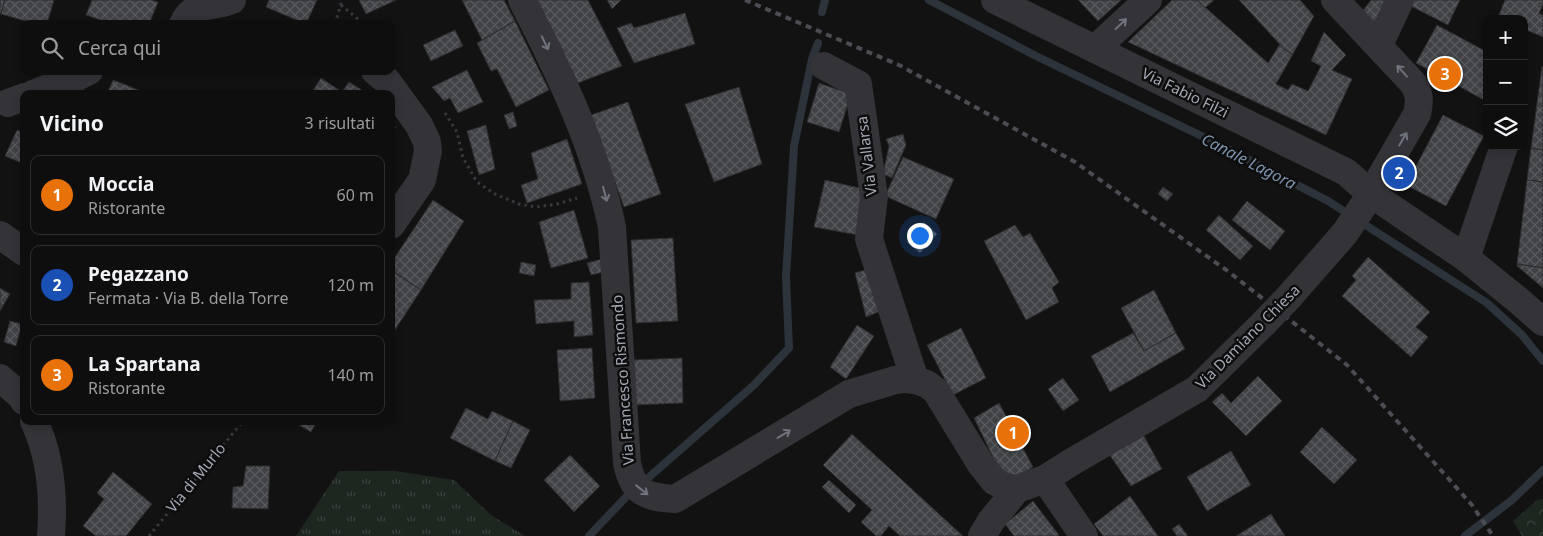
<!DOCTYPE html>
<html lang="it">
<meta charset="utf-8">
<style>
:root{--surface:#0e0e0e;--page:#1c1c1c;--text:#f1f3f6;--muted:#9b9c9e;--line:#2e2e2e;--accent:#8c9099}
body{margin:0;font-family:"Noto Sans",sans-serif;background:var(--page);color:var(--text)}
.controls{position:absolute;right:15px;top:15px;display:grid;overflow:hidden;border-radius:10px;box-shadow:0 2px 8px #0003}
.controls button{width:45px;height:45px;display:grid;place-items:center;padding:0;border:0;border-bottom:1px solid var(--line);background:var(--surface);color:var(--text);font:25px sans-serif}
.you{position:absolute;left:919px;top:235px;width:18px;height:18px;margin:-12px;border:4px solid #fff;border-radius:50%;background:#1a73e8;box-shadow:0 0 0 8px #1a73e833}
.badge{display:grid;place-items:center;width:32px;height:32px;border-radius:50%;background:var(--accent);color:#fff;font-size:16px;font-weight:700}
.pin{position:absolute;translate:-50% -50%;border:2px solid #fff;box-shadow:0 1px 5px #0006}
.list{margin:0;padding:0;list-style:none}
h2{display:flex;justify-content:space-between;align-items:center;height:65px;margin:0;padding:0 20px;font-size:21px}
h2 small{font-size:16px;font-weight:400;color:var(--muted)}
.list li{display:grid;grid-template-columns:32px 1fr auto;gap:15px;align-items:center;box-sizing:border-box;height:80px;margin:0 10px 10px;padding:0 10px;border:1px solid var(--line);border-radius:10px}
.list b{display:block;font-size:19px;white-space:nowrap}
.list p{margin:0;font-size:16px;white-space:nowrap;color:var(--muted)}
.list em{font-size:16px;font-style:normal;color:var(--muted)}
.icon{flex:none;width:28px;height:28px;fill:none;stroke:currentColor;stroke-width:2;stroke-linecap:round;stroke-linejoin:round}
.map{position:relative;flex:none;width:1543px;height:536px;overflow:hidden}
.search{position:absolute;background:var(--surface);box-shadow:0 2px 8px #0003;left:20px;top:20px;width:375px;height:55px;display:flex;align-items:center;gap:12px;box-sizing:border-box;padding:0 18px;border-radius:10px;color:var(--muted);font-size:19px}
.panel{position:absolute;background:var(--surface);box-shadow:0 2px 8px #0003;left:20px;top:90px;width:375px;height:335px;border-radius:10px}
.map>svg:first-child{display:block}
.grass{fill:url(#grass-tufts)}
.park{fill:url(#park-crowns)}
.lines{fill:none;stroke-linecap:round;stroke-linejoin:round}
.stream{stroke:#2c333b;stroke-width:8}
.building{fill:url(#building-cross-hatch);stroke:#2c2c2f}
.path{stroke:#393a3f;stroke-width:3;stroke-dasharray:2.5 4;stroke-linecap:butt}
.minor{stroke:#333338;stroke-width:28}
.rail{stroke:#4c4d53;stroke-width:4;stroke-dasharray:6 5;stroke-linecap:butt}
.minor-bridge{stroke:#333338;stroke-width:28}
.oneway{stroke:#71737c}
.labels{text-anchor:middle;stroke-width:5;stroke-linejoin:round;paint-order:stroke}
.street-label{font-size:15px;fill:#a4a8b3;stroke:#0d0d0e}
.water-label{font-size:16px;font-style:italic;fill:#7d93ac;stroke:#0d0d0e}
</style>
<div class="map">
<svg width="1543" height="536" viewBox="0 0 1543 536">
<defs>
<pattern id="grass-tufts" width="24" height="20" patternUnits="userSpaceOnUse" patternTransform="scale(1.25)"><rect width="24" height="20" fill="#1e2620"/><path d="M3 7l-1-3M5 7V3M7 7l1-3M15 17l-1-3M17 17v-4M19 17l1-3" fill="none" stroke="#3c433e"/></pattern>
<pattern id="park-crowns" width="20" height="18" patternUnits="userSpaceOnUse" patternTransform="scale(1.25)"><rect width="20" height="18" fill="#1e2620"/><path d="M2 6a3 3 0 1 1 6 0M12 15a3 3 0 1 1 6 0" fill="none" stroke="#3c433e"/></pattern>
<pattern id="building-cross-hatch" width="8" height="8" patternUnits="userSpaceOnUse" patternTransform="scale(1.25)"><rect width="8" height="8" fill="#414246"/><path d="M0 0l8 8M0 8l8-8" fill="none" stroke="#595a5e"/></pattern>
</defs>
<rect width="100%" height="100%" fill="#121213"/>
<!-- grass -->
<path class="grass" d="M339,471H395L454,480L491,515L525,536H296Z"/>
<!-- park -->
<path class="park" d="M1543,499V536H1522L1513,521L1537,500Z"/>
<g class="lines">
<!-- stream -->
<g class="stream">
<path d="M929,0L1036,56L1214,142L1328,201L1487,303L1522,335L1543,361"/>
<path d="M822,12L825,0"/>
<path d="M648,478L754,385L789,348L786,277L794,146L812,59L818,43"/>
<path d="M589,536L627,496"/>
<path d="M1465,536L1512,500L1543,470"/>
</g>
</g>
<!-- building -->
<g class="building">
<path d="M0,0H5L1,14H0Z"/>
<path d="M5,0H54L47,24H36L1,14Z"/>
<path d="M92,0H151L158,2L149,24H112L86,15Z"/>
<path d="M269,0H317L306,24L266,7Z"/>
<path d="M359,0H396L366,14Z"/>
<path d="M462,0H504L515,21L482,40Z"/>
<path d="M536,0H588L622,66L578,83Z"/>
<path d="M607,0H621L612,9Z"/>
<path d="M1078,0H1121L1098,21Z"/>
<path d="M1172,0H1197L1268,63L1280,44L1284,49L1293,54L1276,84L1288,90L1292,84L1308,91L1321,66L1311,61L1324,32L1346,55L1332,70L1352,79L1326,135L1128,42Z"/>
<path d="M1197,0H1214L1205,8Z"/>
<path d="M1239,0H1300L1314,16L1293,54L1284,49Z"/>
<path d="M1371,0H1390L1374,28L1361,13Z"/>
<path d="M1407,0H1460L1448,25L1405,3Z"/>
<path d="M1505,0H1543V5L1539,13L1543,15V37L1524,29V19H1501L1498,17Z"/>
<path d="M685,13L695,44L634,63L617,28L631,23L634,28Z"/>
<path d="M515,21L549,90L516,107L497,69L491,71L477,43Z"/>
<path d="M1437,25L1487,52V96L1484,100L1416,63Z"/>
<path d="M455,30L463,46L431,61L423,45Z"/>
<path d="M1542,66L1543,67V150L1531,148Z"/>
<path d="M467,70L483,102L458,113L450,98L444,101L432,87Z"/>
<path d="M321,78L342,92L349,82L368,94H314L312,92Z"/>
<path d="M113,80L126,85L148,94H107Z"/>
<path d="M819,83L851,94L839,132L807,122Z"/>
<path d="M739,87L762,164L714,182L685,104Z"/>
<path d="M82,89L94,94H80Z"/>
<path d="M628,102L661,194L624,207L591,115Z"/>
<path d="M513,112L517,126L509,129L504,115Z"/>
<path d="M1443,115L1484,136L1446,206L1406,185Z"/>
<path d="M391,124L396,127L391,134Z"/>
<path d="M486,125L495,169L479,175L467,131Z"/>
<path d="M17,130L24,133V164L5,156Z"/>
<path d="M903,134L906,145L892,178L883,174L889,146L886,139Z"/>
<path d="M567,139L582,184L527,203L521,185L538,179L531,153Z"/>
<path d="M1531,148L1543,150V182L1527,180Z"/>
<path d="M903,157L954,179L936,219L885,196Z"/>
<path d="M825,180L868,190L858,235L814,227Z"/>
<path d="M1527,180L1543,182V268L1517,264Z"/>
<path d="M1163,187L1173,194L1167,201L1158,194Z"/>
<path d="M433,200L464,221L421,290L391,270V263Z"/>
<path d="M1247,201L1285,231L1270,250L1232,220Z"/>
<path d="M574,210L588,258L551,268L539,222Z"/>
<path d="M1219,215L1253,246L1240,260L1206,230Z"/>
<path d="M924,222L937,234L920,253L907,242Z"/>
<path d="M1015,225L1023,237L1030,233L1059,282L1052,288L1059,302L1026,320L984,241Z"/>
<path d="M673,238L678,321L636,323L631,240Z"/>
<path d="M1368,257L1430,312L1416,327L1428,337L1411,357L1342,296L1356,280L1352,276Z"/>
<path d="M605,258L608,271L591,275L587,263Z"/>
<path d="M521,262L536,265L534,276L519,273Z"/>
<path d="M1517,264L1543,268V288L1517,266Z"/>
<path d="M871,268L881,311L866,317L855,273Z"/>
<path d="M391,270L421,290L391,336Z"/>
<path d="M589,282L593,335L574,337V321L536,324L534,300L571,299V283Z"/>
<path d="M0,288L10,294L0,311Z"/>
<path d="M1154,290L1176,333L1144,351L1121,308Z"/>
<path d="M10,321L22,324L16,346L4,342Z"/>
<path d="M857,325L874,336L846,379L830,367Z"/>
<path d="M961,328L986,378L953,395L927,345Z"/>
<path d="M1133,333L1144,351L1176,333L1185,349L1110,392L1091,356Z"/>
<path d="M592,348L595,398L560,401L557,350Z"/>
<path d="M682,358L683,403L634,405L632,360Z"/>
<path d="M1258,376L1282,401L1246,436L1212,402L1222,393L1231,403Z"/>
<path d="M1063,378L1079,400L1063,411L1048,389Z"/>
<path d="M999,403L1033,467L1006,484L974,418Z"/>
<path d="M466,408L488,419L492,411L513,421L495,461L450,438Z"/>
<path d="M292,421H317L311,432Z"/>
<path d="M513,421L530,430L511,468L495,461Z"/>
<path d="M1322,427L1357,460L1334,484L1300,452Z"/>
<path d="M852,434L963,536H900L889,526L881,536H876L861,522L872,510L823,465Z"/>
<path d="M1144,436L1162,469L1131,486L1109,454Z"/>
<path d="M1231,451L1251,485L1207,511L1187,477Z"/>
<path d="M570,455L600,486L574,512L544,480Z"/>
<path d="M246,466H270L268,509L232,508L233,487L243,486Z"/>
<path d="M113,472L152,504L126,536H96L83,526L104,499L97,493Z"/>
<path d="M829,480L856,505L849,513L822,487Z"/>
<path d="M1130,496L1158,536H1103L1094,524Z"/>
<path d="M1033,501L1059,535L1058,536H1014L1005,524Z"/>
<path d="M1271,514L1285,536H1236Z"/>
<path d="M1179,524L1188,536H1177L1172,529Z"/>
</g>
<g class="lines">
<!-- path -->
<g class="path">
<path d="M341,5L364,24"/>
<path d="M335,24L342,0"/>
<path d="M445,113L457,132L463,158L477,182L495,194L519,204L536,207L557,204L577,198"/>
<path d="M149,536L243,421"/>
</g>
<!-- minor -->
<g class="minor">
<path d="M522,0C560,73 595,146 612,227L627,463C633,494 647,497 675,499L849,394L895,380L905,379L915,380L927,384L936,391L980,463L994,481L1005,487L1017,489L1045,479L1070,463L1197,389L1264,323"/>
<path d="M995,0L1346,172L1371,194L1466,258L1518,300L1543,322"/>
<path d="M183,24C194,0 212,9 232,0"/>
<path d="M1379,45L1400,0"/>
<path d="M1095,49L1148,0"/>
<path d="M824,66L858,84L874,196L869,239L915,380"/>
<path d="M375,71L387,81L419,125L427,142L428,151L422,180L391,225"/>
<path d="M33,94L81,75L89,71"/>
<path d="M8,103L24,97"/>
<path d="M0,235L24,252"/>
<path d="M1466,258L1504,146"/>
<path d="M1289,297L1345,233L1371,194L1417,114C1420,100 1420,93 1412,82L1335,0"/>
<path d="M0,378L22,397L24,401"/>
<path d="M34,421C51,457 54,497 51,536"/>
<path d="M1045,479L1084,536"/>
<path d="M982,536L991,521L1017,489"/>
</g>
<!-- rail -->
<path class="rail" d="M745,0L899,65L1075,162L1229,272L1347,365L1472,505L1493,536"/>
<!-- minor-bridge -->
<path class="minor-bridge" d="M1264,323L1289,297"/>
</g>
<!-- one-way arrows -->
<defs><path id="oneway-shaft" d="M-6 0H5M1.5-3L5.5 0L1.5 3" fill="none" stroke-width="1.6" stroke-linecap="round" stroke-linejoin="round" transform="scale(1.25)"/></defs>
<g class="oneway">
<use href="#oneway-shaft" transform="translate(1121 24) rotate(-43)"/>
<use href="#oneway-shaft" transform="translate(545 43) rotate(64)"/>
<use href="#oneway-shaft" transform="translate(1402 71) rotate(-132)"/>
<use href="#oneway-shaft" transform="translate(1403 139) rotate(-60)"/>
<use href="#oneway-shaft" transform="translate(605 194) rotate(75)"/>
<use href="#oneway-shaft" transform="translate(784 434) rotate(-31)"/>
<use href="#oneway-shaft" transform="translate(642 490) rotate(38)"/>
</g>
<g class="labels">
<!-- street labels -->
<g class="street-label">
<text transform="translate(1185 93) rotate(26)" y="5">Via Fabio Filzi</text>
<text transform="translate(867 156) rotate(-97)" y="5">Via Vallarsa</text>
<text transform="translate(1248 337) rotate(-45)" y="5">Via Damiano Chiesa</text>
<text transform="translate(623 380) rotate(-94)" y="5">Via Francesco Rismondo</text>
<text transform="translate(196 478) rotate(-51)" y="5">Via di Murlo</text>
</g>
<!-- water labels -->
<g class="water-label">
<text transform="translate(1249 161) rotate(27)" y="6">Canale Lagora</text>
</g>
</g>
</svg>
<div class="controls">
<button>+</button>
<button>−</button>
<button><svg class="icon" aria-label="layers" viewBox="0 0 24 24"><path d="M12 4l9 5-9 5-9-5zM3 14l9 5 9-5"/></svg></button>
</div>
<div class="you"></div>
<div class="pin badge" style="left:1013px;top:433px;background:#e8710a">1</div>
<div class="pin badge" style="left:1399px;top:173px;background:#1a4fb4">2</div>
<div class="pin badge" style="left:1445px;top:74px;background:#e8710a">3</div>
<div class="search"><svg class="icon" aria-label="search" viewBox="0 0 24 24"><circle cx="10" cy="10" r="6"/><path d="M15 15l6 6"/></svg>Cerca qui</div>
<section class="panel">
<h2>Vicino<small>3 risultati</small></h2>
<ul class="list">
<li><span class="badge" style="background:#e8710a">1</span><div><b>Moccia</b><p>Ristorante</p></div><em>60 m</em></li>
<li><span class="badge" style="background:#1a4fb4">2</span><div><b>Pegazzano</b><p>Fermata · Via B. della Torre</p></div><em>120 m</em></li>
<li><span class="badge" style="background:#e8710a">3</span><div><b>La Spartana</b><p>Ristorante</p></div><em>140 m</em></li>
</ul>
</section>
</div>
